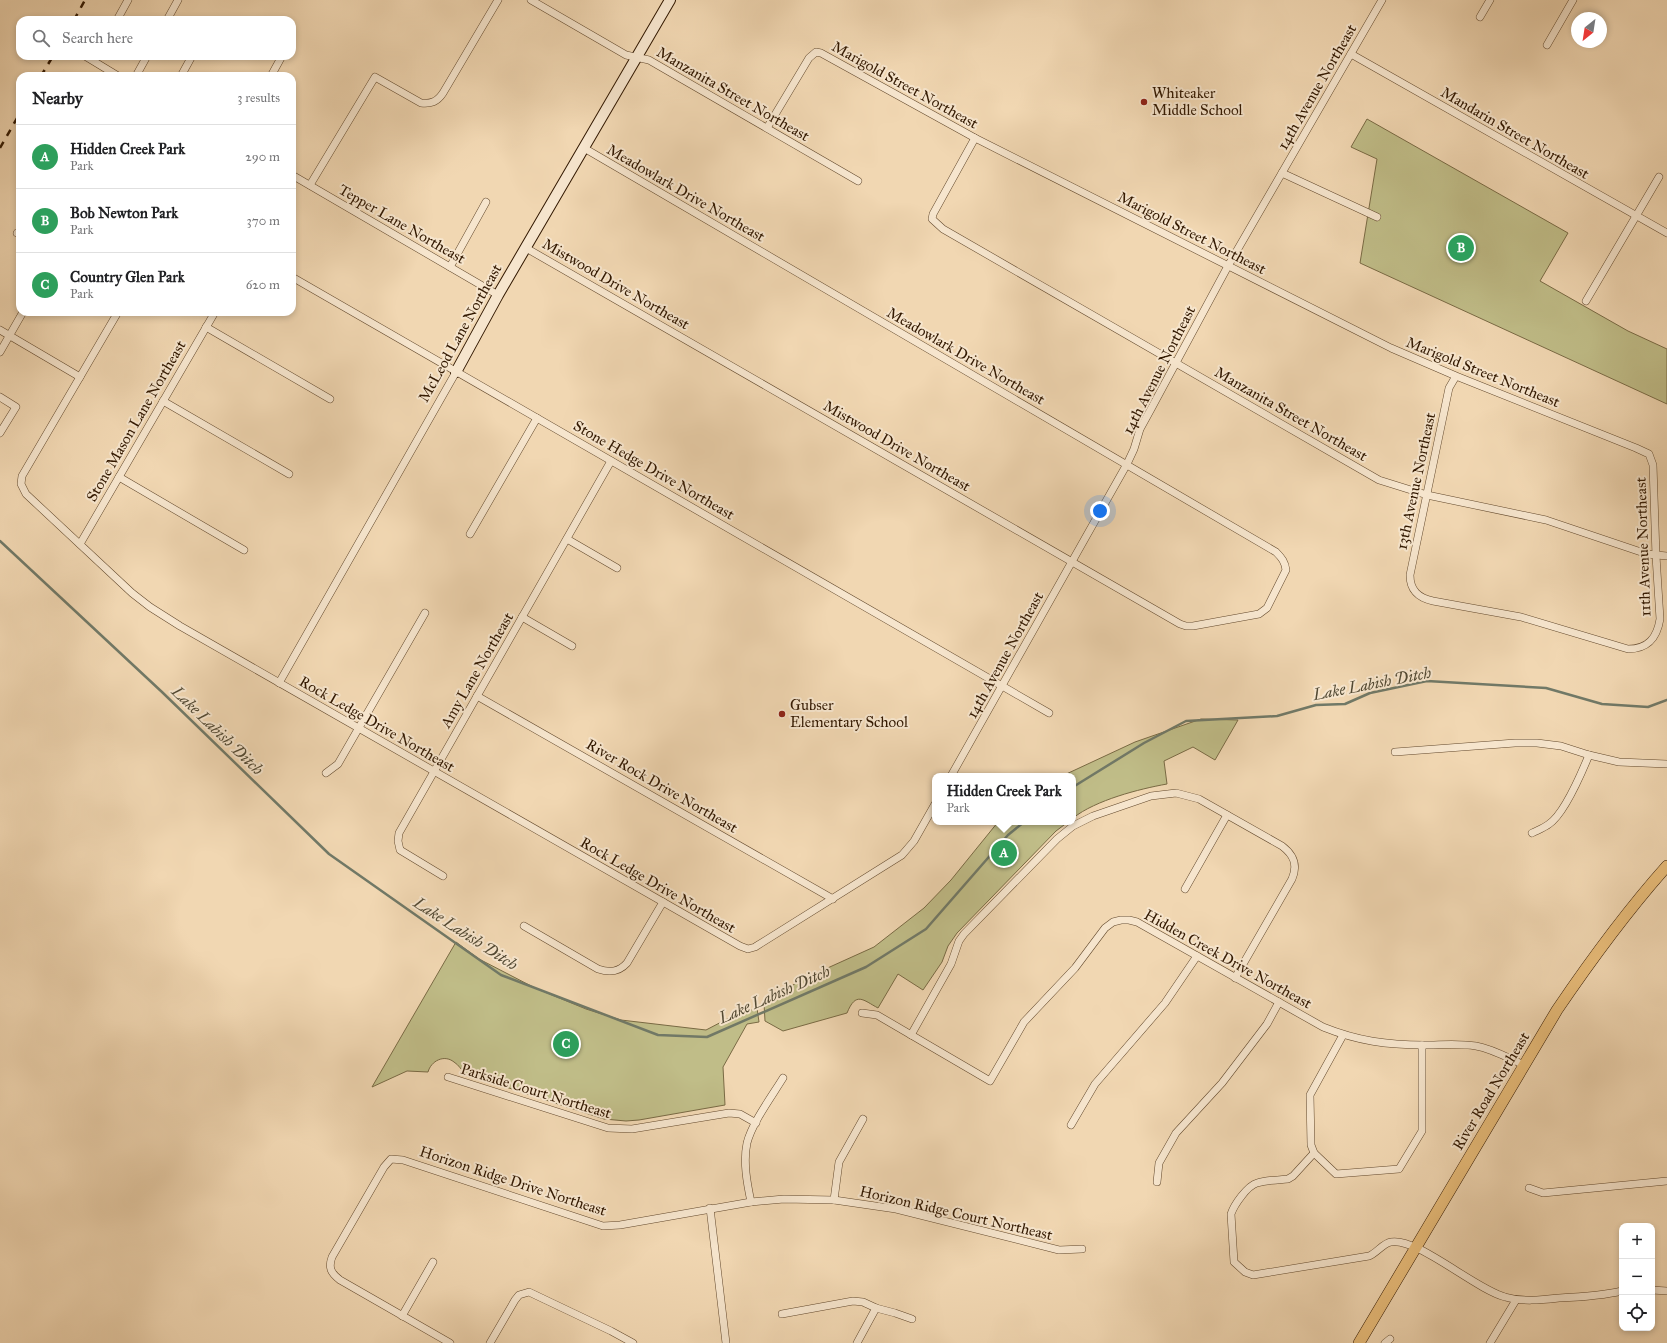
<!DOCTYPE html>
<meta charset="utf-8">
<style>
:root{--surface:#fff;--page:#f6f6f6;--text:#202124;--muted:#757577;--line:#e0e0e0;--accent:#ea580c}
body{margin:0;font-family:"IM FELL Great Primer",serif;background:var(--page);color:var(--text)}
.controls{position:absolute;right:12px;bottom:12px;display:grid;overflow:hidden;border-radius:8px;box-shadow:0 2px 6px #0003}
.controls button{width:36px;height:36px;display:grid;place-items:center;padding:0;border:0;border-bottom:1px solid var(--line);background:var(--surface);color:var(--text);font:20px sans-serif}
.compass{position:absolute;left:1571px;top:12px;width:36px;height:36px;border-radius:50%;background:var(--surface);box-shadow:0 2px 6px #0003;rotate:210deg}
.you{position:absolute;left:1100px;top:511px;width:14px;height:14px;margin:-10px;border:3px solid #fff;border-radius:50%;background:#1a73e8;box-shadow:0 0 0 6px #1a73e833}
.badge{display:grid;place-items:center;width:26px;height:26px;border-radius:50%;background:var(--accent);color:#fff;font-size:13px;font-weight:700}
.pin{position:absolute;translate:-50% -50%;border:2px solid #fff;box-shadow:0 1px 4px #0006}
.popup{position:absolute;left:932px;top:773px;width:144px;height:52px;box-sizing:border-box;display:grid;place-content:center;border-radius:8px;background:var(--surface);filter:drop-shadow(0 1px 3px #0005);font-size:13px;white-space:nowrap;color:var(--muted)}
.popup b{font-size:15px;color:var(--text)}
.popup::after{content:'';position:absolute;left:50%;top:100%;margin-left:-8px;border:8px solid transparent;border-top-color:var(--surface)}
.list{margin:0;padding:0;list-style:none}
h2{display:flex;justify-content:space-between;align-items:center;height:52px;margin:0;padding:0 16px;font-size:17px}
h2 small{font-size:13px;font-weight:400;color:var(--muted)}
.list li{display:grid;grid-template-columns:26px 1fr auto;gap:12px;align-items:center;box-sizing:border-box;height:64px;padding:0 16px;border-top:1px solid var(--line)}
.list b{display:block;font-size:15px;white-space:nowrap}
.list p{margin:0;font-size:13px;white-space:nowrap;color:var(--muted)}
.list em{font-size:13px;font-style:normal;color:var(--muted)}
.icon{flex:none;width:22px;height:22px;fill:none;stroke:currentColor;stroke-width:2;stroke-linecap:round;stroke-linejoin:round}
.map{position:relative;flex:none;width:1667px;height:1343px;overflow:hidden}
.search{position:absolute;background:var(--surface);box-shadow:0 2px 6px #0003;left:16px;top:16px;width:280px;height:44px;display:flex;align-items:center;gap:10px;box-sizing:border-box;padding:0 14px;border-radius:12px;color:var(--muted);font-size:15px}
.panel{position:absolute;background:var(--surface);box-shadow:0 2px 6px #0003;left:16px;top:72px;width:280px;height:244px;border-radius:12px}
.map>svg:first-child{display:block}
.green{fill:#c0bd88;stroke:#796a44}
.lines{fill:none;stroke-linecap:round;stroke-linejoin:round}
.stream{stroke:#717967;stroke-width:2.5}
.street-casing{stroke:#62482c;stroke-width:8}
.secondary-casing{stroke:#321800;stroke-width:12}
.primary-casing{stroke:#321800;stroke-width:12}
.street{stroke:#f6e5cd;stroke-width:7}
.secondary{stroke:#f6e5cd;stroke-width:10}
.primary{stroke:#e8bc79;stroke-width:11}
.rail{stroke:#321800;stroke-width:2.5;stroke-dasharray:7 7;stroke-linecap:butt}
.poi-dot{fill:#8f2418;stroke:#f6e5cd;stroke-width:1.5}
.labels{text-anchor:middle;stroke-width:4;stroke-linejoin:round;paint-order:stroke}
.street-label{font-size:15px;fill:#321800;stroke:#f6e5cd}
.poi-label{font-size:15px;fill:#321800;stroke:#f6e5cd;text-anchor:start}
.water-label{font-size:16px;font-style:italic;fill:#524933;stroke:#f6e5cd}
</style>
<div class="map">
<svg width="1667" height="1343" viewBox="0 0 1667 1343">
<rect width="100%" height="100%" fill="#f1d7b2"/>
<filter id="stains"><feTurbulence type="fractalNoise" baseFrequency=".005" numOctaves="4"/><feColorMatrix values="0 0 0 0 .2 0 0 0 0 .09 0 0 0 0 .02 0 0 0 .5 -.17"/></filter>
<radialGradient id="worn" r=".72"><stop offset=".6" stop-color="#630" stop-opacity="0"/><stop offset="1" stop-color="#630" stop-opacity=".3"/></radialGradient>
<!-- green -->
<g class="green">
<path d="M1367,119L1568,233L1540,281L1628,331L1667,349V404L1360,263L1377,159L1351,147Z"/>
<path d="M1201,719L1238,720L1215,760L1193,747L1164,761L1167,784C1139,789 1096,800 1073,818V776H1062L1135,742Z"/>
<path d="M998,822H1068L1056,831L957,933L948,946L942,962L923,990L898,974L878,1008C863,1000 856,991 847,1013L783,1031L765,1021L764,1003L801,980L874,947L924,908L951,880Z"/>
<path d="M456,942L479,959L535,988L586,1009L621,1020L706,1030L729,1018L757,1008L759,1022L747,1024L723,1067L725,1105L639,1120L626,1121L604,1119L466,1074C461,1070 459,1065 454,1062C444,1054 431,1061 428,1072L407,1071L372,1087Z"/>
</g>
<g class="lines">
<!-- stream -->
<g class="stream">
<path d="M0,541L162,692L329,854L501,975L658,1035L707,1037L866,967L926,929L1008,835L1024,822"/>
<path d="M1073,787L1144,743L1186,721L1277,716L1316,705L1345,704L1370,693L1427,681L1546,688L1602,704L1648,707L1667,700"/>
</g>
<!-- street casing -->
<g class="street-casing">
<g id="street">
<path d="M531,0L626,55L649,60L858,181"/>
<path d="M1480,17L1490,0"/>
<path d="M117,20L128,0"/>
<path d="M167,20L178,0"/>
<path d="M1547,45L1573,0"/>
<path d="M1351,54L1667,233"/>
<path d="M85,56L118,76"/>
<path d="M136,76L147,56"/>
<path d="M181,76L192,56"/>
<path d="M271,76L282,56"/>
<path d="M767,128L809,58L816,52L821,53L975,138L1391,348L1456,376L1636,448L1649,454L1653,465L1656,556L1660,619C1657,638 1648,649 1628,649L1521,617L1433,601C1419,598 1410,591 1410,575L1449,388L1456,376"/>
<path d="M975,138L933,214L932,219L943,229L1379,480L1427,495L1546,520L1647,554L1667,556"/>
<path d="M1282,173L1377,217"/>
<path d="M292,175L498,295"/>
<path d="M310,185L375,77L421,103C431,104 437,102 443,93L498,0"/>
<path d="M17,233L20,234"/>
<path d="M526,248L1180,624L1186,626H1193L1259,614L1267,608L1286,570C1285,562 1282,558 1276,552L584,148"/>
<path d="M450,267L486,202"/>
<path d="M292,277L1049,713"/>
<path d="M1586,301L1659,177"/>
<path d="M118,312L22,476L21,484L26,494L132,593L150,607L180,626L740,946L748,949L755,947L902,855L914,841L935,804"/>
<path d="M206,327L330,399"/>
<path d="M0,330L80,377"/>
<path d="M0,352L23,312"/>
<path d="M0,397L16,407L0,433"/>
<path d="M163,401L289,474"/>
<path d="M119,477L244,550"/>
<path d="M470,534L537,418"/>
<path d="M567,539L617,568"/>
<path d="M80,544L215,312"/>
<path d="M522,617L572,646"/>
<path d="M279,683L456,372"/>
<path d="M477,696L833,899"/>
<path d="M1395,752L1515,743H1537L1561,746L1589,755L1619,762L1667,764"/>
<path d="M326,773L338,764L425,613"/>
<path d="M951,776L1127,464L1134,449L1140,429L1151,409L1228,266L1382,0"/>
<path d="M1532,833C1538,830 1544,828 1549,824C1564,814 1582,772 1589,755"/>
<path d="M443,876L400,850L398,841L399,833L611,461"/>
<path d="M1185,889L1227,815"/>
<path d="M524,926L598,969C610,973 619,972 627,963L663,902"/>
<path d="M862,1013L877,1015L990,1081L1024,1022L1075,968L1105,928L1113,922L1121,920H1129L1137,922L1323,1027C1358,1041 1387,1045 1424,1045C1441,1045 1459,1043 1476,1046C1493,1049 1508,1058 1524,1065"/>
<path d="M911,1035L951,964L959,941L964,934L1057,839L1073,826L1093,816L1151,796L1176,793L1199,799L1282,846C1294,855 1298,865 1292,879L1235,978"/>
<path d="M1343,1035L1310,1095L1311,1145L1314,1153L1336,1174L1399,1169L1422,1131V1045"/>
<path d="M448,1077L608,1128L632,1129L729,1113L740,1114L756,1123"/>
<path d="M1071,1125L1095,1084L1165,1003L1197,956"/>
<path d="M1314,1153L1293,1176L1288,1179C1278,1180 1267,1180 1257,1183C1247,1186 1234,1205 1231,1214L1234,1262L1245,1272L1253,1275L1369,1256C1377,1253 1383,1243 1391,1242C1417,1237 1475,1289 1505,1297C1522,1302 1541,1300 1559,1298C1580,1297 1601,1296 1622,1291"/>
<path d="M1157,1182L1159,1163L1176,1133L1222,1083L1267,1024L1279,1002"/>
<path d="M1529,1188L1543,1193L1667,1181"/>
<path d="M834,1200L839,1162L863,1119"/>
<path d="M751,1202C747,1183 743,1162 747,1143C752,1123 772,1096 783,1078"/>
<path d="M710,1208L726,1343"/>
<path d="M1652,1290L1667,1291"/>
<path d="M782,1314L853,1301L863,1302L876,1308"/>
<path d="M402,1316L433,1262"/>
<path d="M450,1343L340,1280C331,1273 328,1268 332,1257L384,1167L391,1159L403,1160L603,1226L620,1225L751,1202L784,1199L834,1200L896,1209L1059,1250L1082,1249"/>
<path d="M490,1343L515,1300L519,1295L529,1292L611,1331L633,1343"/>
<path d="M857,1343L876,1308L895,1313L912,1319"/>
<path d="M1385,1343L1390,1339"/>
<path d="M1490,1343L1516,1300"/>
</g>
</g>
<!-- secondary casing -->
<g class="secondary-casing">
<path id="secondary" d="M456,372L498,295L670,0"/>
</g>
<!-- primary casing -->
<g class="primary-casing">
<path id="primary" d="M1359,1343L1557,1010C1591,960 1626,912 1667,866"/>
</g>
<!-- street -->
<use href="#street" class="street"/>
<!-- secondary -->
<use href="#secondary" class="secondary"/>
<!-- primary -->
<use href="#primary" class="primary"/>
<!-- rail -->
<g class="rail">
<path d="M74,20L85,0"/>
<path d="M41,76L53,56"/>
<path d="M0,148L20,113"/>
</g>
</g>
<!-- markers -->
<g class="poi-dot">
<circle cx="1144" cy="102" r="4"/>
<circle cx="782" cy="714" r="4"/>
</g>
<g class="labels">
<!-- street labels -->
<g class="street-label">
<text transform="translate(905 85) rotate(29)" y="5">Marigold Street Northeast</text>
<text transform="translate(1317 87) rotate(-60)" y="5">14th Avenue Northeast</text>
<text transform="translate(733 94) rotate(30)" y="5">Manzanita Street Northeast</text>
<text transform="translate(1515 133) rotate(30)" y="5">Mandarin Street Northeast</text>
<text transform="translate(686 193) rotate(30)" y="5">Meadowlark Drive Northeast</text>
<text transform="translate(402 224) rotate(30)" y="5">Tepper Lane Northeast</text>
<text transform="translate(1192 233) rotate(27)" y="5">Marigold Street Northeast</text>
<text transform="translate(616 284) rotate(30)" y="5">Mistwood Drive Northeast</text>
<text transform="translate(460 333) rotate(-61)" y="5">McLeod Lane Northeast</text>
<text transform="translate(966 356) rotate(30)" y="5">Meadowlark Drive Northeast</text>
<text transform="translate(1159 370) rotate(-63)" y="5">14th Avenue Northeast</text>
<text transform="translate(1483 372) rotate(22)" y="5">Marigold Street Northeast</text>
<text transform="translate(1291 414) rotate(30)" y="5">Manzanita Street Northeast</text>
<text transform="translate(136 421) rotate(-60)" y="5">Stone Mason Lane Northeast</text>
<text transform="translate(897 446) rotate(30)" y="5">Mistwood Drive Northeast</text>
<text transform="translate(654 470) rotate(30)" y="5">Stone Hedge Drive Northeast</text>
<text transform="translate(1416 481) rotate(-78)" y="5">13th Avenue Northeast</text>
<text transform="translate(1643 547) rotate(-92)" y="5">11th Avenue Northeast</text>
<text transform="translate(1005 655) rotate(-61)" y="5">14th Avenue Northeast</text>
<text transform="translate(477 670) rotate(-60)" y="5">Amy Lane Northeast</text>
<text transform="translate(377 724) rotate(30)" y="5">Rock Ledge Drive Northeast</text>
<text transform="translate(662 786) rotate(30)" y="5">River Rock Drive Northeast</text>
<text transform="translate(658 885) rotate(30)" y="5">Rock Ledge Drive Northeast</text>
<text transform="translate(1228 959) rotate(29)" y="5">Hidden Creek Drive Northeast</text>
<text transform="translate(536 1091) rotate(17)" y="5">Parkside Court Northeast</text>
<text transform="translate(1491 1091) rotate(-59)" y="5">River Road Northeast</text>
<text transform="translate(513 1181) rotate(18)" y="5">Horizon Ridge Drive Northeast</text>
<text transform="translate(956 1213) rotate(13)" y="5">Horizon Ridge Court Northeast</text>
</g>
<!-- poi labels -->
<g class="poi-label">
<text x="1152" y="98">Whiteaker<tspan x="1152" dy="17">Middle School</tspan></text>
<text x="790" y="710">Gubser<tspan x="790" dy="17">Elementary School</tspan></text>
</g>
<!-- water labels -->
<g class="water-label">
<text transform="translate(1372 683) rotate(-11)" y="6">Lake Labish Ditch</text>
<text transform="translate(218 730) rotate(44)" y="6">Lake Labish Ditch</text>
<text transform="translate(466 933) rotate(33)" y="6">Lake Labish Ditch</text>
<text transform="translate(774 994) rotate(-24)" y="6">Lake Labish Ditch</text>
</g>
</g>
<rect width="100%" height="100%" filter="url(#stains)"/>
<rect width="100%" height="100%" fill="url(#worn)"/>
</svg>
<div class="controls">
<button>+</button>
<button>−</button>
<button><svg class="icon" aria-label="locate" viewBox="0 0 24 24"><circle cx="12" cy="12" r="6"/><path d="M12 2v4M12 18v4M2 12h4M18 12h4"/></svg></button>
</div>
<svg class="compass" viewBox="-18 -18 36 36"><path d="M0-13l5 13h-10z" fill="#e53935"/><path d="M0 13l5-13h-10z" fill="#757577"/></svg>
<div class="you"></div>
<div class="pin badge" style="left:1004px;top:853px;background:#2e9e5b">A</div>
<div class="popup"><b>Hidden Creek Park</b>Park</div>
<div class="pin badge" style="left:1461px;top:248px;background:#2e9e5b">B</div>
<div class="pin badge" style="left:566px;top:1044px;background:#2e9e5b">C</div>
<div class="search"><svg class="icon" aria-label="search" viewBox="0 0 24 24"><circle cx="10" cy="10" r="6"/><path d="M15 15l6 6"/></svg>Search here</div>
<section class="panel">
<h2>Nearby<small>3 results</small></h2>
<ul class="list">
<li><span class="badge" style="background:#2e9e5b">A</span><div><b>Hidden Creek Park</b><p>Park</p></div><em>290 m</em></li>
<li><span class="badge" style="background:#2e9e5b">B</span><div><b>Bob Newton Park</b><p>Park</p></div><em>370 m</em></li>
<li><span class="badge" style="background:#2e9e5b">C</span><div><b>Country Glen Park</b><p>Park</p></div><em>620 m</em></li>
</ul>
</section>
</div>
